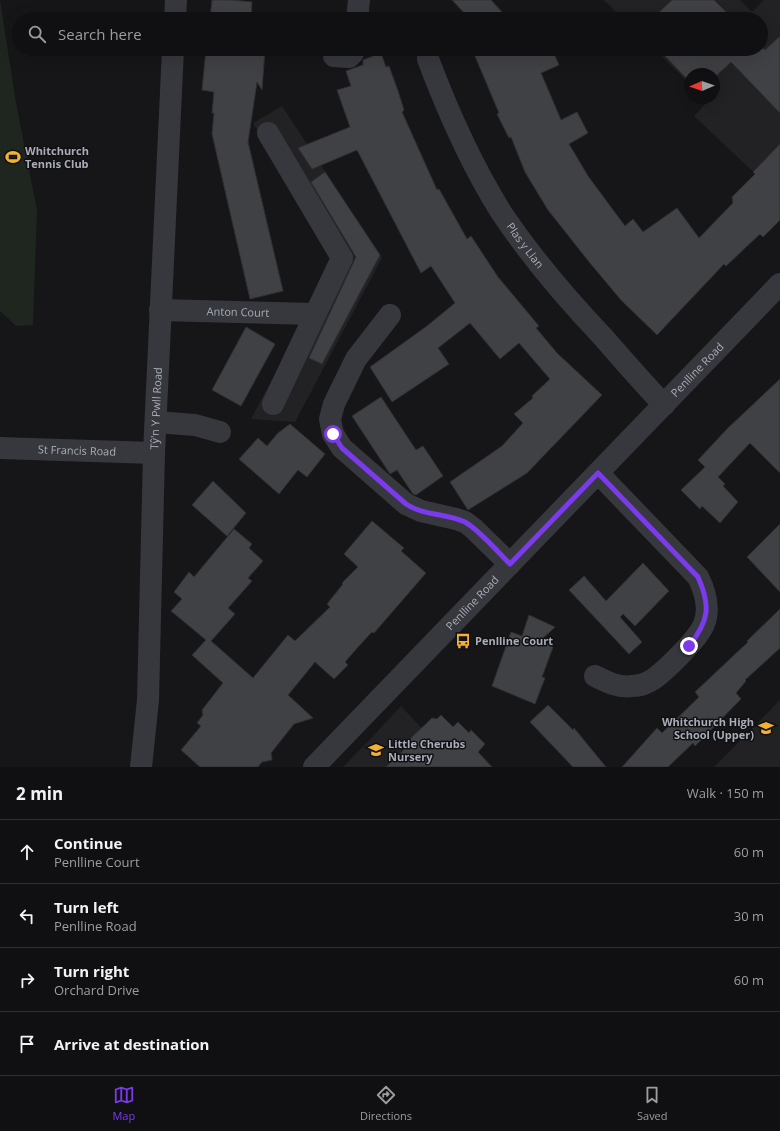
<!DOCTYPE html>
<meta charset="utf-8">
<style>
:root{--surface:#101012;--page:#1e1e20;--text:#f1f3f6;--muted:#9c9d9f;--line:#303032;--accent:#7c3aed}
body{margin:0;font-family:"Open Sans",sans-serif;background:var(--page);color:var(--text)}
.compass{position:absolute;left:684px;top:68px;width:36px;height:36px;border-radius:50%;background:var(--surface);box-shadow:0 4px 16px #0002;rotate:268deg}
.stop{position:absolute;width:12px;height:12px;margin:-9px;border:3px solid #7c3aed;border-radius:50%;background:#fff}
.stop.end{background:#7c3aed;border-color:#fff;box-shadow:0 1px 4px #0008}
.list{margin:0;padding:0;list-style:none}
h2{display:flex;justify-content:space-between;align-items:center;height:52px;margin:0;padding:0 16px;font-size:17px}
h2 small{font-size:13px;font-weight:400;color:var(--muted)}
.list li{display:grid;grid-template-columns:26px 1fr auto;gap:12px;align-items:center;box-sizing:border-box;height:64px;padding:0 16px;border-top:1px solid var(--line)}
.list b{display:block;font-size:15px;white-space:nowrap}
.list p{margin:0;font-size:13px;white-space:nowrap;color:var(--muted)}
.list em{font-size:13px;font-style:normal;color:var(--muted)}
.icon{flex:none;width:22px;height:22px;fill:none;stroke:currentColor;stroke-width:2;stroke-linecap:round;stroke-linejoin:round}
.map{position:relative;flex:none;width:780px;height:767px;overflow:hidden}
.search{position:absolute;background:var(--surface);box-shadow:0 4px 16px #0002;left:12px;right:12px;top:12px;height:44px;display:flex;align-items:center;gap:10px;box-sizing:border-box;padding:0 14px;border-radius:22px;color:var(--muted);font-size:15px}
.sheet{height:308px;background:var(--surface)}
nav{display:flex;justify-content:space-around;align-items:center;box-sizing:border-box;height:56px;border-top:1px solid var(--line);background:var(--surface);font-size:11px;color:var(--muted)}
nav a{display:grid;justify-items:center;gap:2px}
nav .on{color:var(--accent)}
.map>svg:first-child{display:block}
.built{fill:#222225}
.green{fill:#1e261f}
.building{fill:#404145;stroke:#303034}
.lines{fill:none;stroke-linecap:round;stroke-linejoin:round}
.minor{stroke:#37383d;stroke-width:22}
.route{stroke:#7c3aed;stroke-width:5}
.labels{text-anchor:middle;stroke-width:3;stroke-linejoin:round;paint-order:stroke}
.poi-label{font-size:11px;font-weight:bold;fill:#a8adb8;stroke:#111113;text-anchor:start}
.street-label{font-size:11px;fill:#a8adb8;stroke:#111113}
</style>
<div class="map">
<svg width="780" height="767" viewBox="0 0 780 767">
<rect width="100%" height="100%" fill="#161618"/>
<!-- built -->
<g class="built">
<path d="M604,0H740L752,12L764,0H780V197L694,116L708,101L705,98H714V74H690V84L660,55L658,56L651,49H761V19H623Z"/>
<path d="M282,106L382,258L295,422L251,419L333,265L326,245L253,123Z"/>
<path d="M780,700V767H714L724,757Z"/>
<path d="M401,706L458,767H343L376,733Z"/>
</g>
<!-- green -->
<path class="green" d="M0,0L16,103L37,211L33,325L16,326L0,311Z"/>
<!-- building -->
<g class="building">
<path d="M212,0H231L252,2L251,19H210Z"/>
<path d="M452,0H491L502,12L494,19H470Z"/>
<path d="M672,0H714L733,19H652Z"/>
<path d="M780,36V113L731,62L714,78V74H690V82L664,55L670,49H761V46L765,50Z"/>
<path d="M206,49H265L262,90L257,82L248,142L283,291L250,299L212,134L214,113H212L214,92L202,90Z"/>
<path d="M472,49H552L559,65L541,73L561,120L577,112L588,133L569,144L588,176L625,226L633,219L643,232L677,208L699,238L733,203L732,197L755,174L753,172L780,144V220L763,237L760,234L726,266L724,264L657,335L621,300L590,263L548,210L525,172L511,137L509,138L497,114L499,113Z"/>
<path d="M381,53L386,67L389,66L398,91L404,110L402,112L437,190L439,189L467,239L471,236L498,277L539,326L536,328L557,353L602,395L527,473L468,510L450,482L502,446L523,423L514,414L533,398L532,396L550,379L519,343L500,359L470,323L438,348L449,364L392,402L370,367L427,326L455,303L431,266L421,273L357,150L312,169L298,148L350,127L337,90L351,86L346,71L363,65V60Z"/>
<path d="M325,172L380,255L322,364L309,358L356,257L311,182Z"/>
<path d="M246,327L275,344L241,406L212,390Z"/>
<path d="M780,379V473L750,443L718,477L725,484L723,486L738,502L720,523L702,506L700,509L681,490L705,467L698,460L727,429Z"/>
<path d="M381,397L416,450L423,446L443,476L416,495L413,494L397,470L390,474L352,416Z"/>
<path d="M290,424L325,454L307,477L298,470L279,494L239,459L258,438L267,446L278,433Z"/>
<path d="M213,481L246,513L227,536L192,505Z"/>
<path d="M372,521L404,548L401,551L426,573L374,633L372,632L358,647L345,662L348,665L334,679L315,662L288,695L313,718L294,724L271,753L272,760L262,762L258,767H200L181,750L201,726L197,723L203,715L202,710L223,683L192,655L206,640L171,611L182,599L174,592L189,572L194,577L234,529L252,544L249,548L263,561L248,578L252,581L228,608L235,614L211,641L253,678L288,635L295,641L330,607L327,604L343,584L342,583L358,567L344,554Z"/>
<path d="M780,524V592L747,557Z"/>
<path d="M643,563L669,591L635,626L623,614L620,617L642,642L629,654L569,590L584,576L606,601Z"/>
<path d="M780,609V648L745,680L746,681L736,693L741,699L695,746L693,743L668,767H622L657,728L662,733L699,697L695,692L748,642L747,641Z"/>
<path d="M529,615L555,627L541,640L553,647L542,677L545,678L535,704L492,686L511,632L522,636Z"/>
<path d="M548,705L573,730L574,728L606,767H573L530,722Z"/>
<path d="M441,715L453,727L458,722L469,733L471,730L485,744L478,752L492,767H386L410,744V739L432,718L437,719Z"/>
</g>
<g class="lines">
<!-- minor -->
<g class="minor">
<path d="M175,19L176,0"/>
<path d="M357,19L359,0"/>
<path d="M334,56L349,57L353,53V49"/>
<path id="s1" d="M428,59C448,112 471,164 501,212C531,257 566,298 603,337C623,360 643,383 664,405"/>
<path d="M268,133L342,258L273,404"/>
<path id="s2" d="M160,310L315,314"/>
<path d="M390,315L356,359L334,404L330,419L333,434L342,448L406,504L421,511L456,519L465,522L473,528L510,564"/>
<path d="M156,422L195,425L220,432"/>
<path id="s3" d="M0,448L154,453"/>
<path d="M595,676C607,682 618,688 632,686C640,686 648,683 655,678C668,668 698,639 704,624C710,609 705,591 698,577L598,473"/>
<path id="s4" d="M141,767L148,700L154,453L173,49"/>
<path id="s5" d="M314,767L780,284"/>
</g>
</g>
<g class="lines">
<!-- route -->
<path class="route" d="M333,434L342,448L406,504C424,516 446,513 465,522C478,529 499,553 510,564L598,473L698,577C711,606 709,621 689,646"/>
</g>
<!-- icons -->
<defs>
<g id="stadium-bare" transform="scale(1.2)"><path d="M0-5a6.5 5 0 1 0 0 10a6.5 5 0 1 0 0-10ZM-3.5-1.8h7v3.6h-7Z" fill="#f2b134" stroke="#111113" stroke-width="2.5" paint-order="stroke"/></g>
<g id="bus-bare" transform="scale(1.2)"><path d="M-5-6H5V4H4V6H2V4H-2V6H-4V4H-5ZM-3.5-4V0h7V-4ZM-3.5 1.2v1.5H-2V1.2ZM2 1.2v1.5H3.5V1.2Z" fill="#f2b134" stroke="#111113" stroke-width="2.5" paint-order="stroke"/></g>
<g id="school-bare" transform="scale(1.2)"><path d="M0-5L7-2L0 1L-7-2ZM-4 1L0 2.5L4 1V4Q0 6-4 4Z" fill="#f2b134" stroke="#111113" stroke-width="2.5" paint-order="stroke"/></g>
</defs>
<g fill-rule="evenodd">
<use href="#stadium-bare" x="13" y="157"/>
<use href="#bus-bare" x="463" y="641"/>
<use href="#school-bare" x="766" y="728"/>
<use href="#school-bare" x="376" y="750"/>
</g>
<g class="labels">
<!-- poi labels -->
<g class="poi-label">
<text x="25" y="155">Whitchurch<tspan x="25" dy="13">Tennis Club</tspan></text>
<text x="475" y="645">Penlline Court</text>
<text x="754" y="726" text-anchor="end">Whitchurch High<tspan x="754" dy="13">School (Upper)</tspan></text>
<text x="388" y="748">Little Cherubs<tspan x="388" dy="13">Nursery</tspan></text>
</g>
<!-- street labels -->
<g class="street-label">
<text dy="4" stroke="none"><textPath href="#s1" startOffset="211">Plas y Llan</textPath></text>
<text dy="4" stroke="none"><textPath href="#s2" startOffset="78">Anton Court</textPath></text>
<text dy="4" stroke="none"><textPath href="#s5" startOffset="552">Penlline Road</textPath></text>
<text dy="4" stroke="none"><textPath href="#s4" startOffset="359">Tŷ'n Y Pwll Road</textPath></text>
<text dy="4" stroke="none"><textPath href="#s3" startOffset="77">St Francis Road</textPath></text>
<text dy="4" stroke="none"><textPath href="#s5" startOffset="228">Penlline Road</textPath></text>
</g>
</g>
</svg>
<svg class="compass" viewBox="-18 -18 36 36"><path d="M0-13l5 13h-10z" fill="#e53935"/><path d="M0 13l5-13h-10z" fill="#9c9d9f"/></svg>
<div class="stop" style="left:333px;top:434px"></div>
<div class="stop end" style="left:689px;top:646px"></div>
<div class="search"><svg class="icon" aria-label="search" viewBox="0 0 24 24"><circle cx="10" cy="10" r="6"/><path d="M15 15l6 6"/></svg>Search here</div>
</div>
<section class="sheet">
<h2>2 min<small>Walk · 150 m</small></h2>
<ul class="list">
<li><svg class="icon" aria-label="ahead" viewBox="0 0 24 24"><path d="M12 20V5M6 11l6-6 6 6"/></svg><div><b>Continue</b><p>Penlline Court</p></div><em>60 m</em></li>
<li><svg class="icon" aria-label="left" viewBox="0 0 24 24"><path d="M17 20v-9H6M10 6l-5 5 5 5"/></svg><div><b>Turn left</b><p>Penlline Road</p></div><em>30 m</em></li>
<li><svg class="icon" aria-label="right" viewBox="0 0 24 24"><path d="M7 20v-9h11M14 6l5 5-5 5"/></svg><div><b>Turn right</b><p>Orchard Drive</p></div><em>60 m</em></li>
<li><svg class="icon" aria-label="arrive" viewBox="0 0 24 24"><path d="M6 21V4h12l-3 4 3 4H6"/></svg><div><b>Arrive at destination</b></div></li>
</ul>
</section>
<nav>
<a class="on"><svg class="icon" aria-label="map" viewBox="0 0 24 24"><path d="M3 6l6-2 6 2 6-2v14l-6 2-6-2-6 2zM9 4v14M15 6v14"/></svg>Map</a>
<a><svg class="icon" aria-label="directions" viewBox="0 0 24 24"><path d="M12 3l9 9-9 9-9-9zM9 14v-3h6M13 9l2 2-2 2"/></svg>Directions</a>
<a><svg class="icon" aria-label="saved" viewBox="0 0 24 24"><path d="M7 4h10v16l-5-4-5 4z"/></svg>Saved</a>
</nav>
